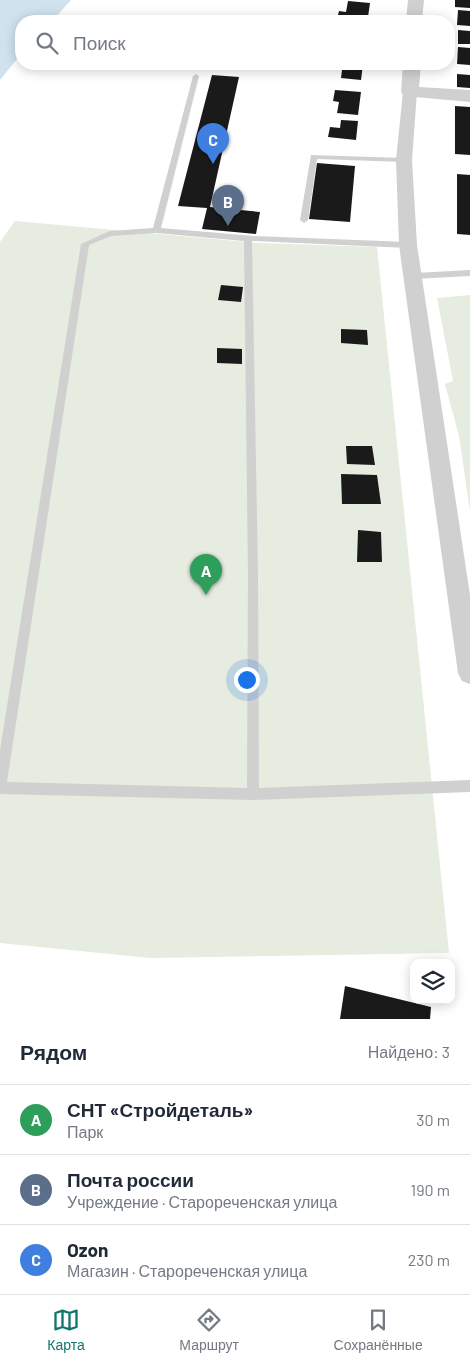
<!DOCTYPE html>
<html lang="ru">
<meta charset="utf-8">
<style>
:root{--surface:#fff;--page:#f2f2f3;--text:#1f2937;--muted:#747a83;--line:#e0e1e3;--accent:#0f766e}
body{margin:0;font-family:Barlow,sans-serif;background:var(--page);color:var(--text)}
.controls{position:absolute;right:15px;bottom:15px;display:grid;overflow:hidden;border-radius:10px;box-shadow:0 2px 12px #0003}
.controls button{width:45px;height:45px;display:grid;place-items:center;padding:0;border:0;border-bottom:1px solid var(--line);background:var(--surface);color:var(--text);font:25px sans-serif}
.you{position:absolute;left:246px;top:679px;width:18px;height:18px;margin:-12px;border:4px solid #fff;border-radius:50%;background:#1a73e8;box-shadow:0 0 0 8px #1a73e833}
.badge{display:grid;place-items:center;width:32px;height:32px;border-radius:50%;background:var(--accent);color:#fff;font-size:16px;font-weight:700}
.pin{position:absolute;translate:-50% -41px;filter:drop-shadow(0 1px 2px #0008)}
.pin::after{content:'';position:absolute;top:26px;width:18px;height:15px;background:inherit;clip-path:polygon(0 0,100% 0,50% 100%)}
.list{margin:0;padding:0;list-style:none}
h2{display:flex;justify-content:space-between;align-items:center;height:65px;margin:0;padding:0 20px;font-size:21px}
h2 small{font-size:16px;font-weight:400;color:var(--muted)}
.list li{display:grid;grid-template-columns:32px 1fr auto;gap:15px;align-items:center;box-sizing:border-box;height:70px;padding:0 20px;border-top:1px solid var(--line)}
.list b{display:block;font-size:19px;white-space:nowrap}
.list p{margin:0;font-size:16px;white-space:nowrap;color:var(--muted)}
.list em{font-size:16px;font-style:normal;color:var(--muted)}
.icon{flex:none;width:28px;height:28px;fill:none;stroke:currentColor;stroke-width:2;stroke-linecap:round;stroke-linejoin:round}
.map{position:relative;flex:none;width:470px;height:1019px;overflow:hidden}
.search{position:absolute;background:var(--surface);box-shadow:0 2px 12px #0003;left:15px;right:15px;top:15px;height:55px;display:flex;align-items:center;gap:12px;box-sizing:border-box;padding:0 18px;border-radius:20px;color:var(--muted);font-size:19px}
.sheet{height:275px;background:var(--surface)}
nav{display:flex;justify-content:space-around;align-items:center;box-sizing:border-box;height:70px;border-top:1px solid var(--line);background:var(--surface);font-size:14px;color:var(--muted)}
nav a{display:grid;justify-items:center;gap:2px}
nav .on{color:var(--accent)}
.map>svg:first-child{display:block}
.green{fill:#e6ecdf}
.water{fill:#cfe2ee}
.building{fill:#1a1a1a}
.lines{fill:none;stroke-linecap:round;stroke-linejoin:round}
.service{fill:#d0d0d0;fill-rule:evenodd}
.minor{fill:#d0d0d0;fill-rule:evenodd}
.tertiary{fill:#d0d0d0;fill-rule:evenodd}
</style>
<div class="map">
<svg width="470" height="1019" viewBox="0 0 470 1019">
<rect width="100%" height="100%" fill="#fff"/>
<!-- green -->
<g class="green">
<path d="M15,221L259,243L377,247L449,953L150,958L0,943V242Z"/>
<path d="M470,295V511L459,436L445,384L453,381L437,298Z"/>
</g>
<!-- water -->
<path class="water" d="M0,0H71L52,21H21V54L0,80Z"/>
<!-- building -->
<g class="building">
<path d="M455,0H470V8L455,7Z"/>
<path d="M348,1L370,3L368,17L338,15L339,11L346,12Z"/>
<path d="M458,10L470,11V26L457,25Z"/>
<path d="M458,30L470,31V44H458Z"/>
<path d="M458,47L470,48V65L457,64Z"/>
<path d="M347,64H363L361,80L341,78L342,70H346Z"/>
<path d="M457,74L470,75V88L457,87Z"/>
<path d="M212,75L239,77L210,207L260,212L256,234L202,229L207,208L178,206Z"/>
<path d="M335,90L361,92L358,115L337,113L339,102L333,101Z"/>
<path d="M455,106L470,107V155L455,154Z"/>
<path d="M341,120L358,121L356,140L328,137L330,127L340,128Z"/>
<path d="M317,163L355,166L350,222L309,219Z"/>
<path d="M457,174L470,175V235L457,234Z"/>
<path d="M221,285L243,287L241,302L218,300Z"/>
<path d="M341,329L367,330L368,345L341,343Z"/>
<path d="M217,348L242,349V364L217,363Z"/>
<path d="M346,446H372L375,465L347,464Z"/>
<path d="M341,474L377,475L381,504H342Z"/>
<path d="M358,530L381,532L382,562H357Z"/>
<path d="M345,986L431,1007L430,1019H340Z"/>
</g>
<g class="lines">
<!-- service -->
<g class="service">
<path d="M196,74L199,76L161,228L254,236L408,242L412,245L408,248L252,241L258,575L259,788L470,780V792L253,800L0,794V750L81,244L110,231L153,228L193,76ZM156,233L244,241L248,575L247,788L7,782L89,245L111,236Z"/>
<path d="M311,155L404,158L408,160L404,162L317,159L308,220L304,223L300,220Z"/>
<path d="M470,270V276L414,279L410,276L414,273Z"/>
</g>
<!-- minor -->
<path class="minor" d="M410,88L415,89L417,92L412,160L417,245L470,595V684L462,681L458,673L399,245L396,160L403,92L405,89Z"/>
<!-- tertiary -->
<g class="tertiary">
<path d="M408,0H424L422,21H406Z"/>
<path d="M403,64H421L419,87L470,90V102L404,96L401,92Z"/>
</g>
</g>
</svg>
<div class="controls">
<button><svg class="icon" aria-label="layers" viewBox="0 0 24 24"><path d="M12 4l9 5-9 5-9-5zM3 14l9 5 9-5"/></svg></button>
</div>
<div class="you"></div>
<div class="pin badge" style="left:206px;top:595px;background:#2e9e5b">A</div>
<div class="pin badge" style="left:228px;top:226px;background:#5c6f8a">B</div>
<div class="pin badge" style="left:213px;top:164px;background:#3f7fe0">C</div>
<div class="search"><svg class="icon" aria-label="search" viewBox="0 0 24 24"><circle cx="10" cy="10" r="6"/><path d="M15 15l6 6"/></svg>Поиск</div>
</div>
<section class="sheet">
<h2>Рядом<small>Найдено: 3</small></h2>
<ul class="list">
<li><span class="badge" style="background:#2e9e5b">A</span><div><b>СНТ «Стройдеталь»</b><p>Парк</p></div><em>30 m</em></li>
<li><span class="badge" style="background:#5c6f8a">B</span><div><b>Почта россии</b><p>Учреждение · Старореченская улица</p></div><em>190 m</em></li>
<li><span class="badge" style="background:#3f7fe0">C</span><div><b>Ozon</b><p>Магазин · Старореченская улица</p></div><em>230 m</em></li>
</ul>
</section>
<nav>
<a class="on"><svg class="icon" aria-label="map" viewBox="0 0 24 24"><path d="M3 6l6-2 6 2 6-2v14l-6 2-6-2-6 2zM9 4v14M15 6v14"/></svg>Карта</a>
<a><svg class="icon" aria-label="directions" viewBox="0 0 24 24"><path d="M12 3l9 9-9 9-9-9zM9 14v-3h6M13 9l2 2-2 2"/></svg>Маршрут</a>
<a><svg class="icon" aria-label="saved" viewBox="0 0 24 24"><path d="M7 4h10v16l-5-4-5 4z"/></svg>Сохранённые</a>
</nav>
